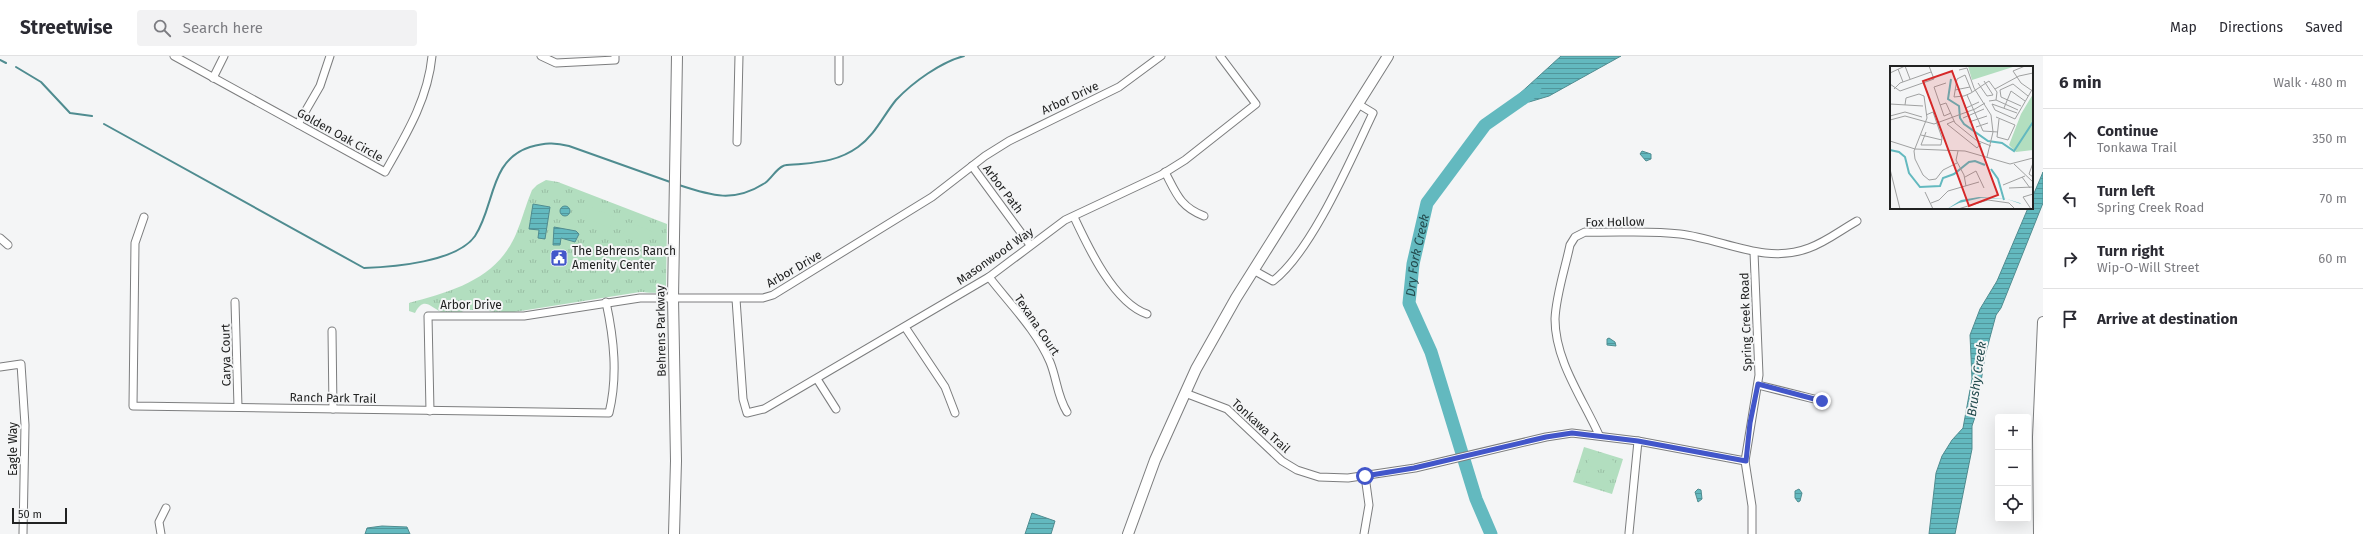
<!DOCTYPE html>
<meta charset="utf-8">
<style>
:root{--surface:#fff;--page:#f2f2f3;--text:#2b2b33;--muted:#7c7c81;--line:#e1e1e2}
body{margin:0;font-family:"Fira Sans",sans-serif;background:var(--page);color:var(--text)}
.controls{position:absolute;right:12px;bottom:12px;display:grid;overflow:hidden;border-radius:4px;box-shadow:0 4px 16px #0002}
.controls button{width:36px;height:36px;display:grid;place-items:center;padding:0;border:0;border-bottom:1px solid var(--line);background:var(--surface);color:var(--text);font:20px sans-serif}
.scale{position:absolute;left:12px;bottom:10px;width:55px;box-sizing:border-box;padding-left:4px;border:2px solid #212222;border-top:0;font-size:11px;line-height:14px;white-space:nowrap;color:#212222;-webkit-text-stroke:3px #f4f5f6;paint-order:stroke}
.stop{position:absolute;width:12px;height:12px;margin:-9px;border:3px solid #4256ca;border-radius:50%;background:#fff}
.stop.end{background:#4256ca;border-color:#fff;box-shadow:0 1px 4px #0008}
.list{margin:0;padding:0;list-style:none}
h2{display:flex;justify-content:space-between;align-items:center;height:52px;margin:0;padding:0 16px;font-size:17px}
h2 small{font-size:13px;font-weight:400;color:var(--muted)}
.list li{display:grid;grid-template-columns:26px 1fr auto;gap:12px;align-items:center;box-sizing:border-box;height:60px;padding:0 16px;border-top:1px solid var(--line)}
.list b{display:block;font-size:15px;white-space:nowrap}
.list p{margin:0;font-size:13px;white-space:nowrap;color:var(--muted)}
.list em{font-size:13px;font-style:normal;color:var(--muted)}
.icon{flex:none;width:22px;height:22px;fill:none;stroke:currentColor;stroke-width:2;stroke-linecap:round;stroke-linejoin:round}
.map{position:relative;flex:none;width:2043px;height:478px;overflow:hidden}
header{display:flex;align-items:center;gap:24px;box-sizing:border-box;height:56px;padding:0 20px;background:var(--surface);border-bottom:1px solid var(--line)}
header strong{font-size:19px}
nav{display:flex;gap:22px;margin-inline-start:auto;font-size:14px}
.search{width:280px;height:36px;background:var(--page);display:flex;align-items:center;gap:10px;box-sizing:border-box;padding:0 14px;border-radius:4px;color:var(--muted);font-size:15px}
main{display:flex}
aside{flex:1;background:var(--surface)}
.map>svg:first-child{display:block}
.park{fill:url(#park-tufts)}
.garden{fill:#b2debf}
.water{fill:url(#water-rules);stroke:#4f8c90}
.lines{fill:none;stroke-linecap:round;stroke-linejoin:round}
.stream{stroke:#4f8c90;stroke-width:2}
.river{stroke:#63b9bf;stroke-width:13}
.street-casing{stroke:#7c7d7e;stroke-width:9}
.secondary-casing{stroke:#7c7d7e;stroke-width:12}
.street{stroke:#fff;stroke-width:7}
.secondary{stroke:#fff;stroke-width:10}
.route{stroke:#4256ca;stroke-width:5}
.labels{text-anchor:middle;stroke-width:4;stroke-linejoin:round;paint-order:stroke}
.street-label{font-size:12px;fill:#212222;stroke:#f4f5f6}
.poi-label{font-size:12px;fill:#212222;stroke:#f4f5f6;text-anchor:start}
.water-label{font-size:13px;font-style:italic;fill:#244c4f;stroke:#f4f5f6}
.inset-river{fill:none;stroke:#63b9bf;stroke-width:2}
.inset-road{fill:none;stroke:#a0a1a1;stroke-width:1}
.view{fill:#d62828;fill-opacity:0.15;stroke:#d62828;stroke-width:2}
.inset-edge{fill:none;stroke:#212222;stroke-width:2}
</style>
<header>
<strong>Streetwise</strong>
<div class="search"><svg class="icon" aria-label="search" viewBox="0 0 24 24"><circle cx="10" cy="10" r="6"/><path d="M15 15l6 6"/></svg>Search here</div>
<nav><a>Map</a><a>Directions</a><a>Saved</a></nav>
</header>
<main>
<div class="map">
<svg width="2043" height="478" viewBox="0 0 2043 478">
<defs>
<pattern id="park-tufts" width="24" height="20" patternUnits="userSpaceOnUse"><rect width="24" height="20" fill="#b2debf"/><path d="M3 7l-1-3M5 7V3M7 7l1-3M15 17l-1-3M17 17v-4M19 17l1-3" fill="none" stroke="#99bea4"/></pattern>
<pattern id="water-rules" width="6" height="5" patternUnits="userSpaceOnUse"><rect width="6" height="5" fill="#63b9bf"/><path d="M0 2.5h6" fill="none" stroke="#51969b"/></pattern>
</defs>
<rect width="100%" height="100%" fill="#f4f5f6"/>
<!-- park -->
<g class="park">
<path d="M546,124L558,126L667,168L666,230C662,240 649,236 640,236L502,258L485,254H464L461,257C455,257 447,258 441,256C430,251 424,240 415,257L409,255V247C453,235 497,223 516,178C522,164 526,148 532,134L537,129Z"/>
<path d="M1584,391L1623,403L1612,438L1573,426Z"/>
</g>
<!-- garden -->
<g class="garden">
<path d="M590,151L614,161L610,172L585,162Z"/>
<path d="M628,166L652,175L648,187L623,178Z"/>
<path d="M1590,397L1615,405L1612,416L1587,409Z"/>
<path d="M1586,413L1610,420L1607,432L1582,424Z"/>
</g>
<!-- water -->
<g class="water">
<path d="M1561,0H1621L1549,40L1529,46L1516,41Z"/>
<path d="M1642,95L1651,98V103L1646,105L1640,98Z"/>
<path d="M2043,116V147L2001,252L1996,259L1985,300L1976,358L1972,370V393L1955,478H1929L1936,417L1942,400L1952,384L1963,372L1972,323L1970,279L1980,253L1997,225L2028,152H2032V142Z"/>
<path d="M533,148L550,151L545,183L538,182L539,174L529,173Z"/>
<circle cx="565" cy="155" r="5"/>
<path d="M554,171L576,175L579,178L575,186L561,182L560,189H553Z"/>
<path d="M1609,282L1615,286L1616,290L1607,289V283Z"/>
<path d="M1698,433L1701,434L1702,443L1698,446L1695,436Z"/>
<path d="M1799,433L1802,437L1800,445L1798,446L1795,442V435Z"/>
<path d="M1032,457L1055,465L1051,478H1025Z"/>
<path d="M382,470L407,471L410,478H365L367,472Z"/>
</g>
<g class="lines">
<!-- stream -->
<g class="stream">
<path d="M0,4L6,7"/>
<path d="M16,11L41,26L70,57L92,60"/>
<path d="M104,68L364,212C393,211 457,206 475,180C495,150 489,104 530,91C545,87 554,86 569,90L673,127"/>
<path d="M679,129C712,140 734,147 765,127C772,122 776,113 783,110C787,108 796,109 801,108C822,106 840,104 858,91C875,79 883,60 896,44C913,26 941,6 964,0"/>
</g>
<!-- river -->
<path class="river" id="s1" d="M1491,478L1476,443L1431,296L1409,247L1413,208L1427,147L1485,69L1535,34"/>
<!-- street casing -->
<g class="street-casing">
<g id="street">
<path d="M174,0L385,116C406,79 428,43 432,0"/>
<path d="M541,0L556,7L615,4V0"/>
<path d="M213,22L224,0"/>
<path d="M839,25V0"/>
<path d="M298,68L320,30L330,0"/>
<path d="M737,86L739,0"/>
<path d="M972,110L1030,189"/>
<path d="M1165,116C1176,137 1180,151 1204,160"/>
<path d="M144,161L135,187L133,350L609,357C618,320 614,283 606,246"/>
<path d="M1074,161C1088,191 1114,247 1147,258"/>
<path d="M0,182L8,189"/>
<path d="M1255,215L1273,225C1312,195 1351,103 1373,57L1358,48"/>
<path d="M989,221C1010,248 1037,275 1050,306C1057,323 1057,340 1067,356"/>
<path d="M736,243L743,343L747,357L764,353L989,221L1065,164L1161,119L1185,104L1256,48L1220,0"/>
<path d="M235,246L238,351"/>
<path d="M905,271L945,331L955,357"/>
<path d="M332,275L333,353"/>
<path d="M0,311L21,308L25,369L23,478"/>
<path d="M817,323L836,353"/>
<path d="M1758,329L1822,345"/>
<path d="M1185,337L1227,353L1282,405L1297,414L1319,421L1348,422L1415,412L1546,381L1572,377L1638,385L1745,405"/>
<path d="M430,355L428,260H524L640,242H763L773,239L932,141L985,100L1009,85L1119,31L1161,0"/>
<path d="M1599,379C1583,343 1555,305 1555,263C1556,239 1565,213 1570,189L1575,181L1585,176C1616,177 1649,174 1680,178C1723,183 1765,209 1809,192C1826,186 1841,174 1857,165"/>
<path d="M1629,477L1638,385"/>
<path d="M161,478L159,466L166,452"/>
<path d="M1364,478L1369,449L1365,420"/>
<path d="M1752,478V450L1745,405L1759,319L1754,196"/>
</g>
</g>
<!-- secondary casing -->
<g class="secondary-casing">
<g id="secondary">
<path d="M674,478L676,405L673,242L677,0"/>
<path d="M1128,478L1155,404L1196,313L1236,242L1388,0"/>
<path d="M2039,478L2038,381L2043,266"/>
</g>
</g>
<!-- street -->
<use href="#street" class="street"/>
<!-- secondary -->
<use href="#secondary" class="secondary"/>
</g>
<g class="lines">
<!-- route -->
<path class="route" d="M1365,420L1414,412L1546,381L1572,377L1638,385L1746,405L1750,367L1758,328L1822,345"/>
</g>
<!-- icons -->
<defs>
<g id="civic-square" transform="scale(0.9)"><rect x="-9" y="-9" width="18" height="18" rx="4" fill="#4256ca" stroke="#f4f5f6"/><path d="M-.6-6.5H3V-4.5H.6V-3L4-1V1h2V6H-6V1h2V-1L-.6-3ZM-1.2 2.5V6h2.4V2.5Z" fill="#fff"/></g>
</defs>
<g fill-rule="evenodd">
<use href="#civic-square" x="559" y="202"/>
</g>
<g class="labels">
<!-- street labels -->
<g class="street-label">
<text transform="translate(1070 42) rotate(-25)" y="4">Arbor Drive</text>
<text transform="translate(340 79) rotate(29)" y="4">Golden Oak Circle</text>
<text transform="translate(1003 133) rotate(53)" y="4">Arbor Path</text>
<text transform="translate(1615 166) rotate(-1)" y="4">Fox Hollow</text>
<text transform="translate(995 200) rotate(-35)" y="4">Masonwood Way</text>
<text transform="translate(794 213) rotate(-30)" y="4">Arbor Drive</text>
<text x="471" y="253">Arbor Drive</text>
<text transform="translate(1746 266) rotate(-92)" y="4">Spring Creek Road</text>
<text transform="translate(1037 269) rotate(56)" y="4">Texana Court</text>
<text transform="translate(661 275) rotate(-91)" y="4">Behrens Parkway</text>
<text transform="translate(226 299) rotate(-91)" y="4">Carya Court</text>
<text transform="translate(333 342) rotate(1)" y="4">Ranch Park Trail</text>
<text transform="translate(1261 370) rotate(42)" y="4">Tonkawa Trail</text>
<text transform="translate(13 393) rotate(-90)" y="4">Eagle Way</text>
</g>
<!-- poi labels -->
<g class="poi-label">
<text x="572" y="199">The Behrens Ranch<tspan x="572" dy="14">Amenity Center</tspan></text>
</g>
<!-- water labels -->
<g class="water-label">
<text dy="5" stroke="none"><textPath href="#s1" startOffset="294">Dry Fork Creek</textPath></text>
<text transform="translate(1976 323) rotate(-82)" y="5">Brushy Creek</text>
</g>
</g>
<!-- overview -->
<g transform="translate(1890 10)">
<rect width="143" height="143" fill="#f4f5f6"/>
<path d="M78,0H126L82,14ZM143,28V84L126,86L119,79L131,48Z" fill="#b2debf"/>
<path d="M89,131L117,133L130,137L136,143L131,138L117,133L91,132L69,137L57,143L71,134Z" fill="#63b9bf"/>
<path class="inset-river" d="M61,13L58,33L69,40L70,52L74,58L98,75L112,77L124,85L143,56M0,84L9,86L15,91L19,107L30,121L50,120L53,112L64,108L79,96L85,95L95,99M101,103L108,113L114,134"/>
<path class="inset-road" d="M15,0L20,13M135,0L123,5L131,17L141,24M8,3L13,16M69,4L77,2L84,22L101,49L103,66L97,91M0,7L15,0M56,17L44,21L54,50L61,47M88,17L97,30L103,29L94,15M0,18L10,25L44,13L39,0M4,23L10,17L41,6M105,23L129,10L143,7M65,24L80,21M82,26L75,9L67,13L64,31L74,30L81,27L99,15L107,26L106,34M77,29L93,65L108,66M34,30L37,52L24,85L25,93L33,109L39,114L46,113L53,104L67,97M99,35L106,34L128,44M74,37L76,42L89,36M0,38L33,40M15,39L16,32L29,28L34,30M50,39L56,37L65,57L86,74L101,80M131,40L111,31L110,24L123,18L138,30M114,42L121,25L135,35M127,47L102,38L105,44L125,53L143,22M36,49L43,46L52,72L51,79H31L36,66M0,50L15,46L32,51M106,51L125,59L118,74L107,71L109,53M73,52L94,43M0,54L15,50L44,58L85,43L95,37M64,55L57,58L87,82L91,77M79,56L97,50M86,61L98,57M31,69L52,74M0,75L25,83L75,85L120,98L143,92M68,85L66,94L74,109L76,120M143,97L139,108L143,111M124,98L143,116M0,103L10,143M75,111L86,105L94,122M132,111L140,122M113,119L135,110M119,122L143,121M35,126L43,143M41,137L49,134L58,125L89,116M68,143L98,134L119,137L125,143M88,143H103M141,143L133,131L143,128"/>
<path class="view" d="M62,5L108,129L79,140L33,15Z"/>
<rect width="143" height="143" class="inset-edge"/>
</g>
</svg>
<div class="controls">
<button>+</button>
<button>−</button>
<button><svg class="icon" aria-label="locate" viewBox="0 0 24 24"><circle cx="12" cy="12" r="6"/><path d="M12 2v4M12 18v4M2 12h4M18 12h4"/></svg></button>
</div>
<div class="scale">50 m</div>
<div class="stop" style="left:1365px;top:420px"></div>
<div class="stop end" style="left:1822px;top:345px"></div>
</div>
<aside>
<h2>6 min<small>Walk · 480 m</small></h2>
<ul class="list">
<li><svg class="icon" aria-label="ahead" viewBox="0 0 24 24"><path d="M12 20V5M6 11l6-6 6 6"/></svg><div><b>Continue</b><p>Tonkawa Trail</p></div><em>350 m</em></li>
<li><svg class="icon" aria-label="left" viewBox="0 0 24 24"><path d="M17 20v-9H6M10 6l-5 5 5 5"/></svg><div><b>Turn left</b><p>Spring Creek Road</p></div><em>70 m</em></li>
<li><svg class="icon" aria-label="right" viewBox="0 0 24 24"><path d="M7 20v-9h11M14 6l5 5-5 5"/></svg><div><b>Turn right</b><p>Wip-O-Will Street</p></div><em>60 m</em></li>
<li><svg class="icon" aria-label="arrive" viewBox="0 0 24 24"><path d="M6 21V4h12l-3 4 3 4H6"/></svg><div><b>Arrive at destination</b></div></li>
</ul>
</aside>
</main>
